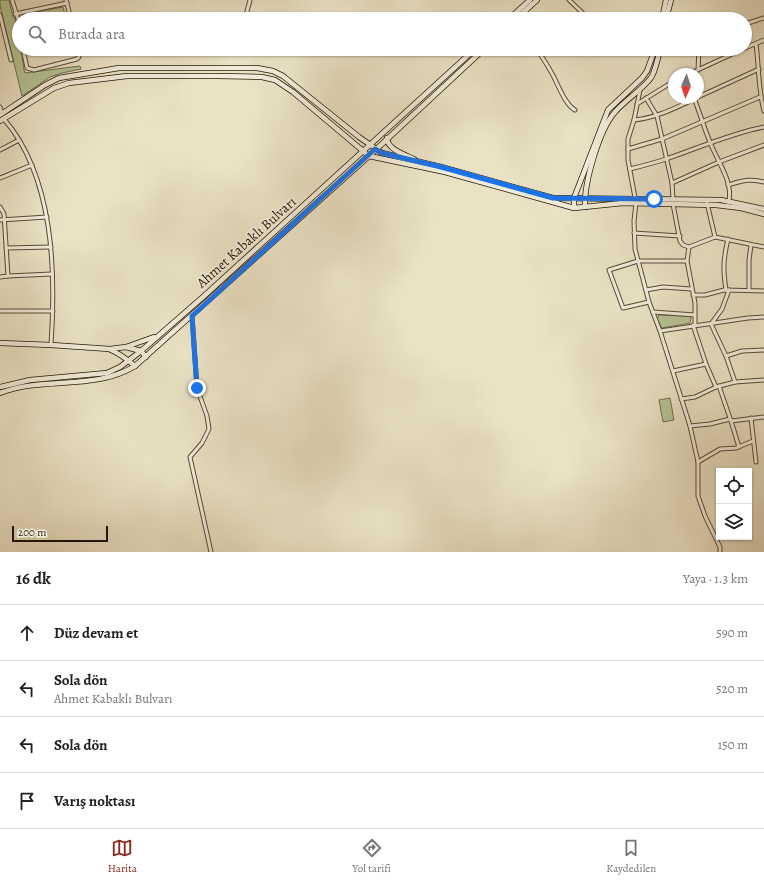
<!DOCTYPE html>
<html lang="tr">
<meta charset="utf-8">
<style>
:root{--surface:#fff;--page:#f2f2f2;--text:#202124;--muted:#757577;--line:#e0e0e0;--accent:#8f2418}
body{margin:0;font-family:Alegreya,serif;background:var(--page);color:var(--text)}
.controls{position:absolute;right:12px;bottom:12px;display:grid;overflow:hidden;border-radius:0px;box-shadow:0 1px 3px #0004}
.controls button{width:36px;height:36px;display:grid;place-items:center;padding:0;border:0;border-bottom:1px solid var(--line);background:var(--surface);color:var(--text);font:20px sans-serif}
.compass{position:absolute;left:668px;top:68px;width:36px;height:36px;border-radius:50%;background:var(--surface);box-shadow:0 1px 3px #0004;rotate:183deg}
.scale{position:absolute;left:12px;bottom:10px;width:96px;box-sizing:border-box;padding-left:4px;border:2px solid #251705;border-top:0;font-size:11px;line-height:14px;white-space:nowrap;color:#251705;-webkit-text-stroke:3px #f1ecd9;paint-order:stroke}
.stop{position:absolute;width:12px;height:12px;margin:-9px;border:3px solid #1a73e8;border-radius:50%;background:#fff}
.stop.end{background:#1a73e8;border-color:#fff;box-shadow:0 1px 4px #0008}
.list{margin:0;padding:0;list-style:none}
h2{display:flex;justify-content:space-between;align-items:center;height:52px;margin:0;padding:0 16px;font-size:17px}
h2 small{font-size:13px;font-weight:400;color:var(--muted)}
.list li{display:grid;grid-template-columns:26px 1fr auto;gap:12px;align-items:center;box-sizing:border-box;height:56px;padding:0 16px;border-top:1px solid var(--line)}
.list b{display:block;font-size:15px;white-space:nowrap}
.list p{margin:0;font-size:13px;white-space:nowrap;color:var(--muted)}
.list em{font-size:13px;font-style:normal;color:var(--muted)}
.icon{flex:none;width:22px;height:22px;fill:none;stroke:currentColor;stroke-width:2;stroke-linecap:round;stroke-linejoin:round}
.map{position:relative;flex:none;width:764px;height:552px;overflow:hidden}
.search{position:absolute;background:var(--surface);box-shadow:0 1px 3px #0004;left:12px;right:12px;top:12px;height:44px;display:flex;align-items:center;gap:10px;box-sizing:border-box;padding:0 14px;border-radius:22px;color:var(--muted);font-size:15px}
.sheet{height:276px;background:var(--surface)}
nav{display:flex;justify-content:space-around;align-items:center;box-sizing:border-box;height:56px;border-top:1px solid var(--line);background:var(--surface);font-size:11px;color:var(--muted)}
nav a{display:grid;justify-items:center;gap:2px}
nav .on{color:var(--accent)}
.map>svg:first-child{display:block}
.green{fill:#b5c496;stroke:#6d6e4e}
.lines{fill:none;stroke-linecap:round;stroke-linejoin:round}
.street-casing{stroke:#564a35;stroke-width:5}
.secondary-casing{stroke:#251705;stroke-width:6}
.street{stroke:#f1ecd9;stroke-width:3}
.secondary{stroke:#f1ecd9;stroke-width:4.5}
.route{stroke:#1a73e8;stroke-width:5}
.labels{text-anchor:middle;stroke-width:3.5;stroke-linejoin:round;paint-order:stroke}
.street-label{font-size:14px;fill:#251705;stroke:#f1ecd9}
</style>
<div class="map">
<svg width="764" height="552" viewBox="0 0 764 552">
<rect width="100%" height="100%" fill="#eae2c5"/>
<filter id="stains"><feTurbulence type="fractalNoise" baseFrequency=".005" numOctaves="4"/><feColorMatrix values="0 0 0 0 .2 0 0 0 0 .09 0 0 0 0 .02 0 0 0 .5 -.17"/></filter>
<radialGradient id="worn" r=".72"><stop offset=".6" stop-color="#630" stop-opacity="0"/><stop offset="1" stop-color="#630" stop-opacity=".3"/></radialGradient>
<!-- green -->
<g class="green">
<path d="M0,0H9L13,17L15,18L19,49H21L24,70L25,73L80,66L81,69L62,73L50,77L22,96L0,6Z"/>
<path d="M63,7L65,15L41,19H20L19,15Z"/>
<path d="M659,315L690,316L691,318L690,323L662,328L661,327L657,319Z"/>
<path d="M670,398L674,420L663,422L659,400Z"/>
</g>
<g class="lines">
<!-- street casing -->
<g class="street-casing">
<g id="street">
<path d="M12,0L18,19L19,29"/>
<path d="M66,0L71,19"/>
<path d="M569,0L589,19"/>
<path d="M15,14L67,3"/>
<path d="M522,14L528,19"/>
<path d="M0,15L11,60"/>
<path d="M246,15L250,0"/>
<path d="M53,19L70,16"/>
<path d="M745,24L764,18"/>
<path d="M756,44C759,66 758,89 764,111"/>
<path d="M745,48L764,40"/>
<path d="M23,49L27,68L34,70L77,59L79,57L78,49"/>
<path d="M536,49C541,55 546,63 550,70C557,81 564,104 575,110"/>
<path d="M617,49L619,51"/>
<path d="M698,70L699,49"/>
<path d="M689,74L743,49"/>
<path d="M640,90L634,120L628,139V160L636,203L634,221L635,249L649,302L660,331L690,426L698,462L720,449L736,448L753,441"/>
<path d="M698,97L759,69"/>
<path d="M646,98L657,116L672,183L673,199"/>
<path d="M694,98C700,113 704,128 710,142C717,161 733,181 729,201"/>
<path d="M637,104L674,81"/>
<path d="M0,107L2,114"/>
<path d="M4,119C54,177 56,272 51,345"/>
<path d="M634,120C656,118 675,108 695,99"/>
<path d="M628,149L662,139L760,97"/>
<path d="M0,150L19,140"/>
<path d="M630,169C642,166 654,163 666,159C699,148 729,134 764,127"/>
<path d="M0,178L32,165"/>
<path d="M672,183L719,162L764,145"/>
<path d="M728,185C742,181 750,178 764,182"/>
<path d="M707,203L715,237"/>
<path d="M673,204L680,241L683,245L689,247"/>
<path d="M0,207L4,214L8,276"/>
<path d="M0,220L47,217"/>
<path d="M634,233L680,236"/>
<path d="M6,248L51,247"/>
<path d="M0,277L8,276L52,274"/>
<path d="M646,290L663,287L691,289"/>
<path d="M726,290C723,270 723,260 728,239"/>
<path d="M729,290L722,309L711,324L726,356L735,382"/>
<path d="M749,290V260L751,245"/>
<path d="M693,295H705L724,290L764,291"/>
<path d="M649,302L623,308L609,270L638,261H687"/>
<path d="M0,311H53"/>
<path d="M653,312L695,315"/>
<path d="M192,316L197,388L207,416L209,429L202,443L190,457L211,552"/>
<path d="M693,325L706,364L716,387"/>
<path d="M695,325V303L687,261L689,247L715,237L764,247"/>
<path d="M660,331L748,318L764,317"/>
<path d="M726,356L742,351L764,350"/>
<path d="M673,371L706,364"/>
<path d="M719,386L731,421L764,417"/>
<path d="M681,399L695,397L716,387L735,382L764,380"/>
<path d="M751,418L756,462"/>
<path d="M731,421L739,447"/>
<path d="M690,426L710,424L730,419"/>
<path d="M698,462V496L705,516L720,547V552"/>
</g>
</g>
<!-- secondary casing -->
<g class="secondary-casing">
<g id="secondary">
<path d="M509,19L530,0"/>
<path d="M516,19L537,0"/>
<path d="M662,19L666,0"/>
<path d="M666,19L671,0"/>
<path d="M0,115L45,85L59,78L119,68H257L273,71L283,76L359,137L382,153L441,167L553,198L721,200L764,209"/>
<path d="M0,121L54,88L69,83L127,76H219L262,77L275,80L293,92L369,156L445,172L574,208L623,203L716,205L741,208L764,214"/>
<path d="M387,138C387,149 405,155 414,159"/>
<path d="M585,207C584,183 599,130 615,112C624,101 647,86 652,76C656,68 658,58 660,49"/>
<path d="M574,208V198L608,110L642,78L647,71L655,49"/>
<path d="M0,343L51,345L110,349L126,347L154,337"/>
<path d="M126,347L141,351L146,357"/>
<path d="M111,350C121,354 127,360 135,366"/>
<path d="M0,387L30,380L107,373L120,367L141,351L203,297L475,49"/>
<path d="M0,393C43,376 94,391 135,366L369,156L484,49"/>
</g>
</g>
<!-- street -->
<use href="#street" class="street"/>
<!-- secondary -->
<use href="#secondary" class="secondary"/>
</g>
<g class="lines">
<!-- route -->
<path class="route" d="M197,388L192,316L375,149L382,153L441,167L553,198L654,199"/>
</g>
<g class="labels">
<!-- street labels -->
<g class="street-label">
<text transform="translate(246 242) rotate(-42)" y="5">Ahmet Kabaklı Bulvarı</text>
</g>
</g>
<rect width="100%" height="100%" filter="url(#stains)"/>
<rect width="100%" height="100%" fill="url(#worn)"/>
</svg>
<div class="controls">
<button><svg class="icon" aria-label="locate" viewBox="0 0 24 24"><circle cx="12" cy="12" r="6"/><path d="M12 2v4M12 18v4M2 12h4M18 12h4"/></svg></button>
<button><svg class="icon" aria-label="layers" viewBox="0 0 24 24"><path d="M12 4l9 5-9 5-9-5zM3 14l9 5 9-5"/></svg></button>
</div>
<svg class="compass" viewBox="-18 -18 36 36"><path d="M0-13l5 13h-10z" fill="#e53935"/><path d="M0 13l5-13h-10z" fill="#757577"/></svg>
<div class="scale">200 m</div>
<div class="stop" style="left:654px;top:199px"></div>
<div class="stop end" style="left:197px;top:388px"></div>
<div class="search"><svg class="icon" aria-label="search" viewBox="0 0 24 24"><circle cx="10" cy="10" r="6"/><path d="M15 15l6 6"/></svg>Burada ara</div>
</div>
<section class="sheet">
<h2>16 dk<small>Yaya · 1.3 km</small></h2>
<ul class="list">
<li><svg class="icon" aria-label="ahead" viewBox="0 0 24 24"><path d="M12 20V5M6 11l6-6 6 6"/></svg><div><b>Düz devam et</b></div><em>590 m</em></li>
<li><svg class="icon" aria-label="left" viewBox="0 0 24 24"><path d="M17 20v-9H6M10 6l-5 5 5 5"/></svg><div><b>Sola dön</b><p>Ahmet Kabaklı Bulvarı</p></div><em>520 m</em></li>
<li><svg class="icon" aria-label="left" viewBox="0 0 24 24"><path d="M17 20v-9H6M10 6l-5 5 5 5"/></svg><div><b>Sola dön</b></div><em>150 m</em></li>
<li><svg class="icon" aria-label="arrive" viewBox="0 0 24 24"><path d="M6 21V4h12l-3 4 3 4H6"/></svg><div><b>Varış noktası</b></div></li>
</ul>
</section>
<nav>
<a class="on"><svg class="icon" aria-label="map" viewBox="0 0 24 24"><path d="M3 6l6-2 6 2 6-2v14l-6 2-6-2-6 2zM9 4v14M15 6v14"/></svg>Harita</a>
<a><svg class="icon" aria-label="directions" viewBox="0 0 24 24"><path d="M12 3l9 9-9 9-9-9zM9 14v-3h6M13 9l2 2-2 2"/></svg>Yol tarifi</a>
<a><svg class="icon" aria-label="saved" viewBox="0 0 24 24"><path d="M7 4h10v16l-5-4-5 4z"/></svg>Kaydedilen</a>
</nav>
